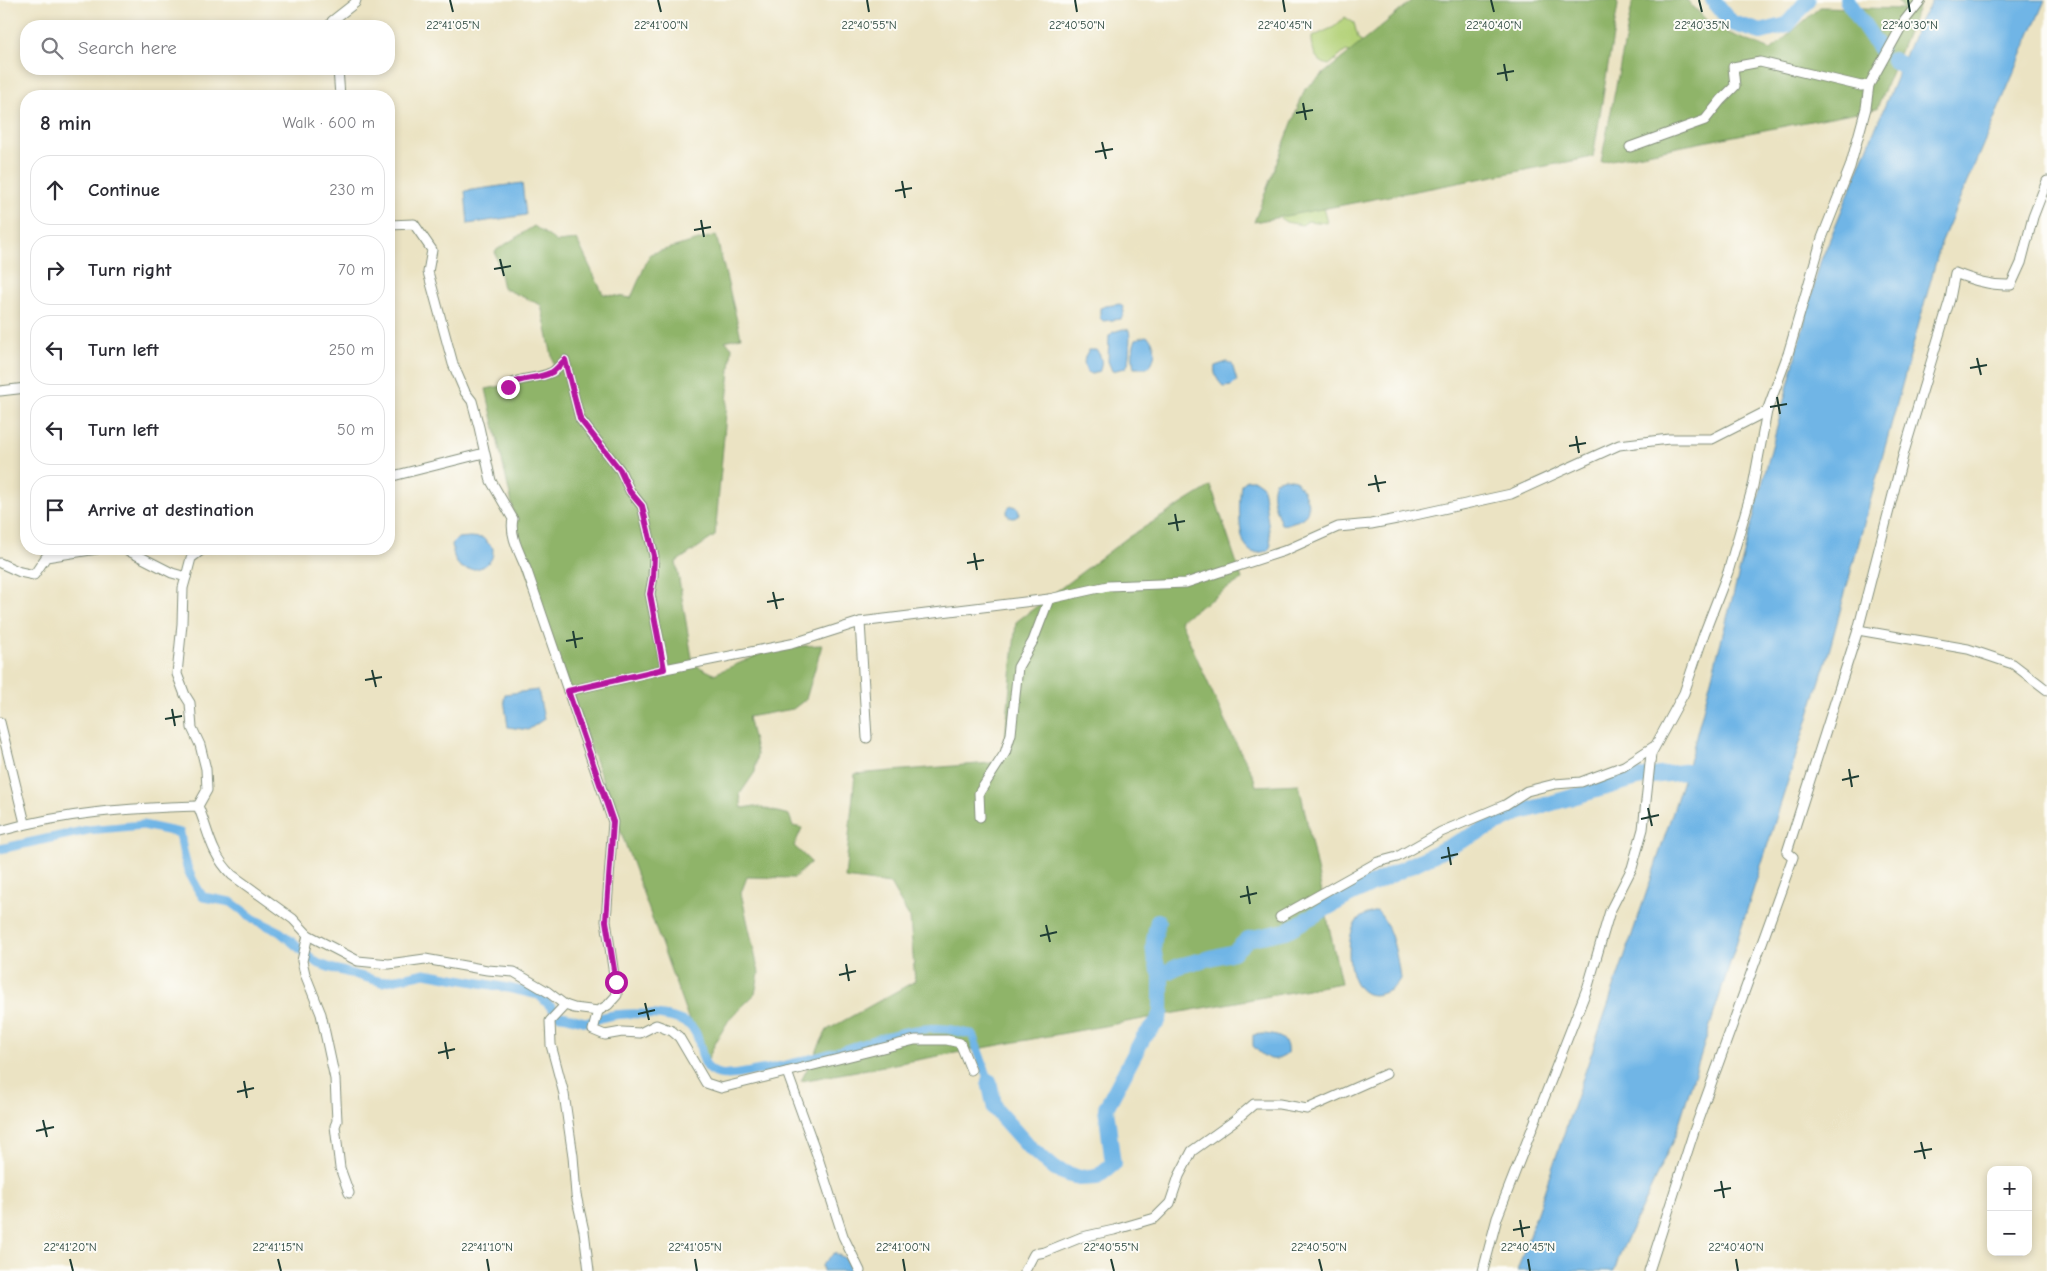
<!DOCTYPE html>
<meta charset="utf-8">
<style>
:root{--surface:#fff;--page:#f7f7f7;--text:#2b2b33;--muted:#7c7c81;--line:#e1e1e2}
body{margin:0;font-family:"Comic Neue",sans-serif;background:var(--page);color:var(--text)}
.controls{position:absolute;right:15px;bottom:15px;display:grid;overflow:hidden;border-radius:10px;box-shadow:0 2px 8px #0003}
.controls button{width:45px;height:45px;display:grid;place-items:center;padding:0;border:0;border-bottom:1px solid var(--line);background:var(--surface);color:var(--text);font:25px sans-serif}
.stop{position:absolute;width:15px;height:15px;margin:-11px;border:4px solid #b5179e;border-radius:50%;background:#fff}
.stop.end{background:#b5179e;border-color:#fff;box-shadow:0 1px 5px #0008}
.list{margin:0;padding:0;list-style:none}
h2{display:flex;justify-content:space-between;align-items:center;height:65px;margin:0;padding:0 20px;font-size:21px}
h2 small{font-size:16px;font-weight:400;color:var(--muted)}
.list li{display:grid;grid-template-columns:32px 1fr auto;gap:15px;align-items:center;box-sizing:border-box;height:70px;margin:0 10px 10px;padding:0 10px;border:1px solid var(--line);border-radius:20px}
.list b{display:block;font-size:19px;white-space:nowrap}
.list em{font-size:16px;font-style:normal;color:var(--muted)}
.icon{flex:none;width:28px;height:28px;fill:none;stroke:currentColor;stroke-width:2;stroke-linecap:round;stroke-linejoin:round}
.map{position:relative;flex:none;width:2047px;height:1271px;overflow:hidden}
.search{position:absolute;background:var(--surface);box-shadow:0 2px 8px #0003;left:20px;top:20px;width:375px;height:55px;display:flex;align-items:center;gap:12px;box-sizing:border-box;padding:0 18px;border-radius:20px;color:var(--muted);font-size:19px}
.panel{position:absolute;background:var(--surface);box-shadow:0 2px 8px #0003;left:20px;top:90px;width:375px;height:465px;border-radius:20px}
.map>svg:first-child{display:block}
.green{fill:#b4d279;stroke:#6a8856}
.forest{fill:#8fb469;stroke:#57784e}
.water{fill:#6fb5e6;stroke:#47798d}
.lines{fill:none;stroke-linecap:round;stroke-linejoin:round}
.canal{stroke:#6fb5e6;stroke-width:9}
.river{stroke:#6fb5e6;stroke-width:16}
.street-casing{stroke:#85907c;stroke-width:11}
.street{stroke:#fff;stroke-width:9}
.route{stroke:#b5179e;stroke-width:6}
.ticks{fill:none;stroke:#1f3d34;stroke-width:2}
.ticks-label{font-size:12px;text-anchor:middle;fill:#1f3d34;stroke:#fdfcf7;stroke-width:4;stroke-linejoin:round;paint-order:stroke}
</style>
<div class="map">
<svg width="2047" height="1271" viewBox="0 0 2047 1271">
<rect width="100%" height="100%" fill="#fdfcf7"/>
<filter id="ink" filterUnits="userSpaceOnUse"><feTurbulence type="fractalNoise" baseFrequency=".02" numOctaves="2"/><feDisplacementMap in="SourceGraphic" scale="10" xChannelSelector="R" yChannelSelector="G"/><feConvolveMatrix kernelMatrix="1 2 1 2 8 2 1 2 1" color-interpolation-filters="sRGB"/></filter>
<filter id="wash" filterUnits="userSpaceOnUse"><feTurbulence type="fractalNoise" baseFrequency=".0096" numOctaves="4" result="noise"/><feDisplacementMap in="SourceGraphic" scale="20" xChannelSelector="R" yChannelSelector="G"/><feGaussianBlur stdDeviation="1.12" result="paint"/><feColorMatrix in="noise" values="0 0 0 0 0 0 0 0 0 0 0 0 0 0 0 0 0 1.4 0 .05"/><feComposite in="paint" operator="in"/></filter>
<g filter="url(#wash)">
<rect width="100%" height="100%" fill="#ebe3c3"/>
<!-- green -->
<g class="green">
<path d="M1345,17L1354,23L1358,38L1362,43L1356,54L1346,51L1329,65C1315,62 1312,50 1312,37L1334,27Z"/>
<path d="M1323,207L1327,223L1308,221L1302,225L1286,222L1277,216Z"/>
</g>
<!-- forest -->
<g class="forest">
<path d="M1413,0H1616L1618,5L1593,157L1254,222L1305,89Z"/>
<path d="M1633,0H1687L1713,27L1771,50L1820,7L1904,9L1897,0H1921L1877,108L1601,162Z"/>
<path d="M534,226L557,242L577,240L603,294L631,298L650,254L716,235L741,337L725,341L732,347L715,536L676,562L693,664L714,674L777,647L822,645L806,699L793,709L748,717L757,754L755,772L740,794L742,808L755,806L789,815L793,826L802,828L794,846L811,862L794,878L747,877L741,893L759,973L755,994L730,1018L718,1038L705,1065L527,571L486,389L556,375L541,305L503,288L495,251Z"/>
<path d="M1211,486L1242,579L1180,620L1229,730L1253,775L1256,786L1299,784L1341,983L801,1081L827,1030L915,981L910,918L890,884L845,878L855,774L1003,762L1016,622L1127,538Z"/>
</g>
<!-- water -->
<g class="water">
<path d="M1933,0H2045L1941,243L1828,655L1675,1136L1620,1254L1614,1271H1517L1650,882L1692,752L1820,263L1918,25Z"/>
<path d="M522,183L526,215L468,224L465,191Z"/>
<path d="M1120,304L1123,307L1124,312L1121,319L1103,321L1100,318V308L1106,306Z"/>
<path d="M1123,329L1129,330C1131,337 1129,356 1128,364L1125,368L1112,371L1108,361L1109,336L1113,332Z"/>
<path d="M1146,336C1158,341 1157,361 1147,368H1134C1132,358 1132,349 1136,339Z"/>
<path d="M1089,350H1096C1102,356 1103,364 1099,372L1092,374L1087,372C1083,364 1083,357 1089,350Z"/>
<path d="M1227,362L1232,364L1237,381L1232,386L1224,387C1218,382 1213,373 1215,366Z"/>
<path d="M1285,478L1295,480C1307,494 1318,516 1293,522C1288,524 1285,525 1281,524C1276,511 1269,495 1275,481Z"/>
<path d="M1247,480H1255L1262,485L1264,493L1271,545L1268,551C1261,552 1254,555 1249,550C1237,541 1239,499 1241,485Z"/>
<circle cx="1013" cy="512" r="6"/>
<path d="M470,537L483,538L493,548C493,554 493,559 488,563C481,570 463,573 457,563C453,557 453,550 452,544L458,538Z"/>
<path d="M538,690L544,719L528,730L508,727L504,699L505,694Z"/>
<path d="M1377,911C1392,925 1398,960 1400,979C1395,987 1391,990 1383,993C1347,1007 1342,940 1357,921C1362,915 1370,913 1377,911Z"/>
<path d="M1263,1034C1277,1035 1289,1037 1287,1054C1273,1065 1263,1057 1253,1046V1035Z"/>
<path d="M834,1253C843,1257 851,1260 852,1271H823L822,1265Z"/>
</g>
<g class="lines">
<!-- canal -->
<path class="canal" d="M0,849L88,830L143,825L180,833C184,860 187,874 203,897L231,902L254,919L280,932L317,963L331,968L382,982L425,973L508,988L539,995L560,1016C570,1016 582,1023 590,1022C594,1021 599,1018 604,1017C625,1012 671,1012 689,1025C706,1037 695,1069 719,1074C732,1077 748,1072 761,1070C793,1065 826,1055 856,1046C885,1037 915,1026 946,1029C954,1030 963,1033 972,1034L989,1081"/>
<!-- river -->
<g class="river">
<path d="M1713,0L1732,23L1761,32L1787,25L1808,0"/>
<path d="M1847,0L1880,49"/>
<path d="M1893,60L1902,65"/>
<path d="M1158,921C1152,945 1151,953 1161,975"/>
<path d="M989,1081L995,1109L1028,1146L1055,1169L1079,1178L1097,1177L1113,1164L1106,1108L1143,1038L1158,1021L1161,1013V975L1179,966L1234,952L1248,939L1286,931L1348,896L1518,813L1637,778L1706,769"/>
</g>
</g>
</g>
<g filter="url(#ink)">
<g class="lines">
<!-- street casing -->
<g class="street-casing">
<g id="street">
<path d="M333,26L332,21L355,3L356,0"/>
<path d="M338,69L340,96"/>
<path d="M1630,147L1705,120L1721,100L1735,86L1733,67L1760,62L1861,86L1869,85"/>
<path d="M508,387C519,376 536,380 550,373C556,371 560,364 565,360L580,419L620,470L630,491L642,506L654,556L653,577L650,594L665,669"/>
<path d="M0,391L26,388"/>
<path d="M389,477L484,453"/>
<path d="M125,549L172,573L186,577L183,588L182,624L177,674L185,695L190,703L192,728L200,745L206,769L207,790L198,806"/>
<path d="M0,563L20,572L34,575L46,557L97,549"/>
<path d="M186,577L191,558L203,549"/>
<path d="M860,622L867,738"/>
<path d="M1858,630L1968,649L2013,664L2047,690"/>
<path d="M568,691L665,669L791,644L860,622L1049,599L1108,586L1186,583L1284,551L1338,527L1371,524L1397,519L1511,494L1619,445L1669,439H1712L1767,411"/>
<path d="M0,722L25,823"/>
<path d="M980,817L979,793L1005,753L1011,734L1018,667L1033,641L1049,599"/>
<path d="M0,831C67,812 130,808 198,806C209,832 210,853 232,875L293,919L308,935L358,961L389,964L425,959L487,970L514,972L548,992L565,1005L574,1008L598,1011L608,1005L617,995L606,921L613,822L527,571C521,555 509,536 513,519L491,481L479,427L472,401L465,392L453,364L428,272L432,250L414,224L389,225"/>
<path d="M1280,917L1378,862L1397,857L1441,832L1505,805L1527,791L1555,784L1581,782L1624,766L1653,747"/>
<path d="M308,935L302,961L305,974L321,1014L335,1079L337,1121L335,1126L340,1168L349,1193"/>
<path d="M565,1005L550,1021L551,1045L564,1094L573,1156L576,1195L584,1231L589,1271"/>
<path d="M598,1011L593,1030L605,1035L622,1032L640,1033L656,1025L672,1031L679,1037L706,1083L721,1088L915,1040H947L960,1043L971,1070"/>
<path d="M787,1072L817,1155L843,1236L860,1271"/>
<path d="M1025,1271L1034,1254L1045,1252L1082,1237L1114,1230L1155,1218L1170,1203L1179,1176L1192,1151L1234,1121L1254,1104H1279L1307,1109L1386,1074"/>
<path d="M1483,1271L1497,1218L1588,986L1610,911L1632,868L1643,829L1651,754L1684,693L1704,634L1728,572L1753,486L1767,411L1788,354L1822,238L1850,167L1866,108L1869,85L1905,20L1921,0"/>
<path d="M1649,1271L1694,1131L1793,857L1787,852L1858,630L1904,452L1950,299L1955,273C1973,280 1991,286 2011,285L2021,263L2033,217L2047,181"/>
</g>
</g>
<!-- street -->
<use href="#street" class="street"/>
</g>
</g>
<g class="lines" filter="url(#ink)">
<!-- route -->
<path class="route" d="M508,387C519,376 536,380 550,373C556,371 560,364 565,360L580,419L620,470L630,492L642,506L654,556L653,577L650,594L664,669L568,691L613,822L606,921L616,982"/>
</g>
<!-- ticks -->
<path class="ticks" d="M450,0L453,12M658,0L661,12M867,0L869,12M1075,0L1077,12M1283,0L1285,12M1491,0L1494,12M1699,0L1702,12M1908,0L1910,12M1504,64L1507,81M1497,74L1514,71M1303,103L1306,120M1296,113L1313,110M1102,142L1106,159M1095,152L1113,149M902,181L905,198M895,191L912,188M701,220L704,237M694,230L711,227M500,259L504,276M494,269L511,266M1977,358L1981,375M1970,368L1987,365M1777,397L1780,414M1770,407L1787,404M1576,436L1579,453M1569,446L1586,443M1375,475L1379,492M1368,485L1386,482M1175,514L1178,531M1168,524L1185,521M974,553L977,570M967,563L984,560M773,592L777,609M767,602L784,599M573,631L576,648M566,641L583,638M372,670L376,687M365,680L382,677M172,709L175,726M165,719L182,716M1849,769L1852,787M1842,780L1859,776M1648,808L1652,826M1641,819L1659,815M1448,847L1451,865M1441,858L1458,854M1247,886L1250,904M1240,897L1257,893M1046,925L1050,942M1040,936L1057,932M846,964L849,981M839,975L856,971M645,1003L649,1020M638,1014L655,1010M445,1042L448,1059M438,1053L455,1049M244,1081L247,1098M237,1092L254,1088M43,1120L47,1137M36,1131L54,1127M1921,1142L1925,1159M1914,1152L1932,1149M1721,1181L1724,1198M1714,1191L1731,1188M1520,1220L1523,1237M1513,1230L1530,1227M70,1259L73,1271M278,1259L281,1271M487,1259L489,1271M695,1259L697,1271M903,1259L905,1271M1111,1259L1114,1271M1319,1259L1322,1271M1528,1259L1530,1271M1736,1259L1738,1271"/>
<g class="ticks-label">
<text x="1910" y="29">22°40'30"N</text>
<text x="453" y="29">22°41'05"N</text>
<text x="661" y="29">22°41'00"N</text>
<text x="869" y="29">22°40'55"N</text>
<text x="1077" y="29">22°40'50"N</text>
<text x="1285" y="29">22°40'45"N</text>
<text x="1494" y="29">22°40'40"N</text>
<text x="1702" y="29">22°40'35"N</text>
<text x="70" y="1251">22°41'20"N</text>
<text x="278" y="1251">22°41'15"N</text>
<text x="487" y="1251">22°41'10"N</text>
<text x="695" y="1251">22°41'05"N</text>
<text x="903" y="1251">22°41'00"N</text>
<text x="1111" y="1251">22°40'55"N</text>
<text x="1319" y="1251">22°40'50"N</text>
<text x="1528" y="1251">22°40'45"N</text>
<text x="1736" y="1251">22°40'40"N</text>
</g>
</svg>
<div class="controls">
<button>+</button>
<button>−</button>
</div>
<div class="stop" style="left:616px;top:982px"></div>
<div class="stop end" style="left:508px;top:387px"></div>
<div class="search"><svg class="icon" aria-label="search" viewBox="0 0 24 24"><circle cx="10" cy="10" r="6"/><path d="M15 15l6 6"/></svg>Search here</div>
<section class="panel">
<h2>8 min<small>Walk · 600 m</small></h2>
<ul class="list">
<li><svg class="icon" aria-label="ahead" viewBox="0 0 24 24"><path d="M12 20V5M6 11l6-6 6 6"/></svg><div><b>Continue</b></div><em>230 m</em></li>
<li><svg class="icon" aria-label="right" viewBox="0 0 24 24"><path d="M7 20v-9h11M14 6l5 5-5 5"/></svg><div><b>Turn right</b></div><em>70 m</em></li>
<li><svg class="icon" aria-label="left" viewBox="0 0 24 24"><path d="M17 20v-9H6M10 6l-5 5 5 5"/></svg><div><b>Turn left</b></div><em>250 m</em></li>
<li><svg class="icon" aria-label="left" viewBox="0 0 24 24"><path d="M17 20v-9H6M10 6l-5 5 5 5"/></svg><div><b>Turn left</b></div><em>50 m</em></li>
<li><svg class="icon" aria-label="arrive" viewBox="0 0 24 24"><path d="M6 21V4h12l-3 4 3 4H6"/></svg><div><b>Arrive at destination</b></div></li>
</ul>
</section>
</div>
